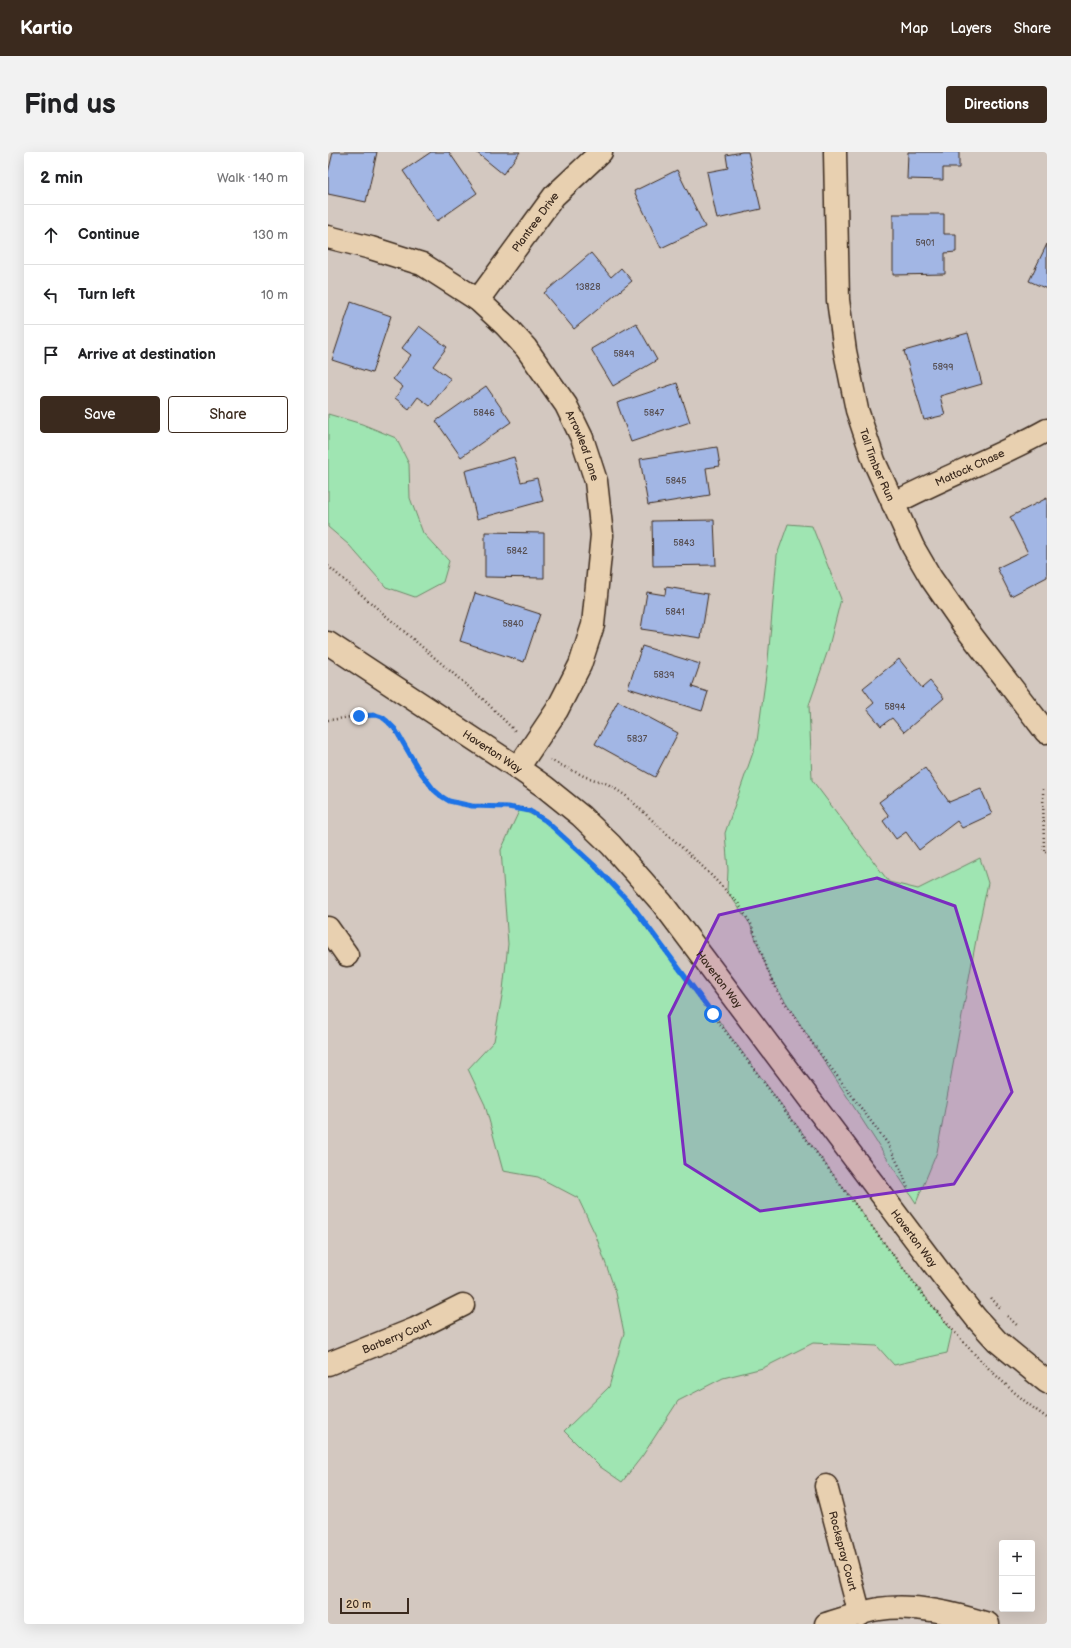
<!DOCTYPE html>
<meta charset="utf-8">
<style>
:root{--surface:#fff;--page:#f2f2f2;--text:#202124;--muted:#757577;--line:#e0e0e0;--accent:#3b2a1e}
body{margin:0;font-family:"Balsamiq Sans",sans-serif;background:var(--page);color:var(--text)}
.controls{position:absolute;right:12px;bottom:12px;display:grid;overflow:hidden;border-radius:4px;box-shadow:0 4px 16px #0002}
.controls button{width:36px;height:36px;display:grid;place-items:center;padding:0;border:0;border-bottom:1px solid var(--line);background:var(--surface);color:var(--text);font:20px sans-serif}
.scale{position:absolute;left:12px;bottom:10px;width:69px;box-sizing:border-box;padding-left:4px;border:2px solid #3b2a1e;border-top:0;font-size:11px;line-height:14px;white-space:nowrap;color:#3b2a1e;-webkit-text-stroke:3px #e8d0b0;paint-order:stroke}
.stop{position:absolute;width:12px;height:12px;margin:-9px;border:3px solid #1a73e8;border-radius:50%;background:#fff}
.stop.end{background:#1a73e8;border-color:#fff;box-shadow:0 1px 4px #0008}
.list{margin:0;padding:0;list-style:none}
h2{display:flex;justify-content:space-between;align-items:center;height:52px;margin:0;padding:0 16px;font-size:17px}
h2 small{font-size:13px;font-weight:400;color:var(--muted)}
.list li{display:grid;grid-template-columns:26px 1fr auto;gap:12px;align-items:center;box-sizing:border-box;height:60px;padding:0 16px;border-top:1px solid var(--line)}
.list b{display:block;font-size:15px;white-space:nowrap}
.list em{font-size:13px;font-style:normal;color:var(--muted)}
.actions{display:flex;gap:8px;padding:12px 16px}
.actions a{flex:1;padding:9px 0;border:1px solid var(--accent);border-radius:4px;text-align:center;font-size:14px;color:var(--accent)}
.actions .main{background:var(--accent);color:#fff}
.icon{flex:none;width:22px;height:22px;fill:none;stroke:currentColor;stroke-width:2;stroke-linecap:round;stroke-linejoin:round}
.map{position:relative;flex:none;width:719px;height:1472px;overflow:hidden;border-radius:4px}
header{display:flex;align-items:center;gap:24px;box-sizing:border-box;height:56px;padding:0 20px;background:var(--accent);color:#fff}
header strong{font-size:19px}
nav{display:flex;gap:22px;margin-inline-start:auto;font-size:14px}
.intro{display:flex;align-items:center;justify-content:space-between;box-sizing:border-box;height:96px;padding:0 24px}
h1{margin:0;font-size:28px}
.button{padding:10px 18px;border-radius:4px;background:var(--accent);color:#fff;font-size:14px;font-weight:700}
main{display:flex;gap:24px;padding:0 24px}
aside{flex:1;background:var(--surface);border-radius:4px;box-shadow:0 4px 16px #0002}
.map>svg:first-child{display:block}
.green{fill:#9fe5b2;stroke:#6d8868}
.building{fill:#a2b6e4;stroke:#3b2a1e}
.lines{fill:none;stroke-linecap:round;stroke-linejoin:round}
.minor-casing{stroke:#3b2a1e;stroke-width:25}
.path{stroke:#3b2a1e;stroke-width:2.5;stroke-dasharray:1 3;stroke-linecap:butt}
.minor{stroke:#e8d0b0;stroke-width:22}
.route{stroke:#1a73e8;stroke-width:5}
.marked{fill:#7b2cbf;fill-opacity:0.2;stroke:#7b2cbf;stroke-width:3;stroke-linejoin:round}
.labels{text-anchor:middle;stroke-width:3;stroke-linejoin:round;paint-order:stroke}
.number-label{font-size:9px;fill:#554d50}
.street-label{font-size:11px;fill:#3b2a1e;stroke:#e8d0b0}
</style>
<header>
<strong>Kartio</strong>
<nav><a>Map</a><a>Layers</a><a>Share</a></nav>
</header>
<div class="intro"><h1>Find us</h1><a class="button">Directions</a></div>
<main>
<aside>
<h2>2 min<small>Walk · 140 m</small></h2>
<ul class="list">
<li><svg class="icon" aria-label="ahead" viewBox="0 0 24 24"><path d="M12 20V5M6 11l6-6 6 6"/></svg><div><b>Continue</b></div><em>130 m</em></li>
<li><svg class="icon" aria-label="left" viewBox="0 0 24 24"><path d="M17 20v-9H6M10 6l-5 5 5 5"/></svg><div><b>Turn left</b></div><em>10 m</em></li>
<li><svg class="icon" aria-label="arrive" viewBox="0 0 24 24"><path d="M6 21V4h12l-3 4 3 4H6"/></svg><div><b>Arrive at destination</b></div></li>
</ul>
<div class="actions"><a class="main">Save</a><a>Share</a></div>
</aside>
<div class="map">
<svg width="719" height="1472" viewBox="0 0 719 1472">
<rect width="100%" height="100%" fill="#d3c8c0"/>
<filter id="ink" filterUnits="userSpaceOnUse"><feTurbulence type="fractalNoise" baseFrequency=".025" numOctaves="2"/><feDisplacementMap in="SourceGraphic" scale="8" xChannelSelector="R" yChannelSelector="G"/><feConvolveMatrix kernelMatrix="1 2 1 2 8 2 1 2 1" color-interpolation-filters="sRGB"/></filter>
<g filter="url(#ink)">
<!-- green -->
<g class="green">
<path d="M0,262L34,272L68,286L81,312L82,346L95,381L121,409L115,430L87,445L58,435L21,393L0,375Z"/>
<path d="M460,372L484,374L513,447L500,498L481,553L484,628L561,730L590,737L652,706L660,731L650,777L609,1000L588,1051L443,827L422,772L399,739L400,718L397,681L429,589L440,508L449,403Z"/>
<path d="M192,657L218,669L240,688L292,740L371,842L569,1108L624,1179L619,1201L566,1213L549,1194L485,1191L435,1216L395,1226L350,1249L315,1303L294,1330L271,1314L236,1279L281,1235L296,1181L288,1141L268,1084L250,1046L210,1025L175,1019L157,953L140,917L166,889L175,838L180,792L173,698Z"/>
</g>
<!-- building -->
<g class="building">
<path d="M5,0H49L38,50L0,42V21Z"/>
<path d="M103,0H121L149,41L109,69L75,19Z"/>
<path d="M148,0H192L175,22Z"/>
<path d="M414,0H420L433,57L389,67L379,20L400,16L398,3Z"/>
<path d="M580,0H631V16H615V28L579,27Z"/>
<path d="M349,18L377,75L333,96L306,39Z"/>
<path d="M565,62H616V82H628V100L617,101V122L565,123Z"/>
<path d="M719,92V137L701,129Z"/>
<path d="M263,101L283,125L293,116L304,129L246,177L216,141Z"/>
<path d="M23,150L63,164L44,221L4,208Z"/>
<path d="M308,171L329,208L285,234L263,197Z"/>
<path d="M91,174L119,195L105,214L123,227L102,254L90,245L81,257L67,246L75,235L65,227L83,203L74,196Z"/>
<path d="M640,181L654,232L612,244L617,263L596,268L576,199Z"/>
<path d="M349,231L362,270L303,290L289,251Z"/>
<path d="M158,234L183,270L133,305L108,269Z"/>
<path d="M389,295L392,314L378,316L382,343L320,353L312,307Z"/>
<path d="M186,305L193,330L209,326L215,349L149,367L137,319Z"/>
<path d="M719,346V425L683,444L669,416L700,401L682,365Z"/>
<path d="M386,368L388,413L325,414L324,369Z"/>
<path d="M157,380L216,381V426L157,425Z"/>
<path d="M338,435L380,442L373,486L313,477L319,440L337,443Z"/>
<path d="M147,441L212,462L196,510L132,489Z"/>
<path d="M314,494L372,512L364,535L380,540L374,559L300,536Z"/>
<path d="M571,507L594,536L602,529L616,546L576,580L564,566L553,574L539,557L546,551L535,536Z"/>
<path d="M290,549L350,581L327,625L267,592Z"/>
<path d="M597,616L621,650L653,637L664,662L634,676L629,669L591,698L578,680L568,687L555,669L561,664L551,650Z"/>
</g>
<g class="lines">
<!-- minor casing -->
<g class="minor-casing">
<g id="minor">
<path id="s1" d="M507,0L510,148L517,199L529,258L546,309L585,395L603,426L637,475L718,580"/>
<path id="s2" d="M0,85L43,96L94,112L150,148L178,174L198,196L238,253L254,286L268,329L274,383L265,473L252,513L229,558L190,616"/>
<path id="s3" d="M150,148L226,44L273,0"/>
<path id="s4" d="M565,352C615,325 669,306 719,278"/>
<path id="s5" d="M0,491L190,616L217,635L253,664L283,693L334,751L614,1123L648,1166L669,1189L719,1230"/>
<path d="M0,776L19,803"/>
<path id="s6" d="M0,1212L87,1177L135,1153"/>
<path id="s7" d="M498,1334L532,1463"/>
<path d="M498,1472C515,1467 533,1460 551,1457C589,1452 625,1461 660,1472"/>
</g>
</g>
<!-- path -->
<g class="path">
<path d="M0,414L157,549L187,579"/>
<path d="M0,568C15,567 33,562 48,563C70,566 90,629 113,644C139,662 174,648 202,659C212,663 220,672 228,678C247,695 265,713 283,731"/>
<path d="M222,608L258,625L280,632L298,644L375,715L410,751L423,772L443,827L453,845L482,888L560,992L573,1018L581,1039"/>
<path d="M715,637L716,700H719"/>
<path d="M306,757L592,1139C629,1185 670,1231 719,1266"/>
<path d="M663,1146L673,1157"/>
<path d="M679,1164L690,1174"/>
</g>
<!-- minor -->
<use href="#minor" class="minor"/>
</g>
</g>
<g class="lines" filter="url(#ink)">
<!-- route -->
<path class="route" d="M31,564L48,563L54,565L59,569L67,577L91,618L106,638L113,644L121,649L144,654L180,655L202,659L218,669L266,713L303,752L385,862"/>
</g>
<!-- marked area -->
<path class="marked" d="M549,726L627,754L684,940L626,1032L432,1059L357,1012L341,864L391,763Z"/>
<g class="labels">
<!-- number labels -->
<g class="number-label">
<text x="597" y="94">5901</text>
<text x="260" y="138">13828</text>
<text x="296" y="205">5849</text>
<text x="615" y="218">5899</text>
<text x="156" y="264">5846</text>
<text x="326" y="264">5847</text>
<text x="348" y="332">5845</text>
<text x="356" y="394">5843</text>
<text x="189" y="402">5842</text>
<text x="347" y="463">5841</text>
<text x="185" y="475">5840</text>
<text x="336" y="526">5839</text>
<text x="567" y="558">5894</text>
<text x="309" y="590">5837</text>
</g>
<!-- street labels -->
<g class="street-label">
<text dy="4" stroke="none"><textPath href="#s3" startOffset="97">Plantree Drive</textPath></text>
<text dy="4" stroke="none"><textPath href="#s2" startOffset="346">Arrowleaf Lane</textPath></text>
<text dy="4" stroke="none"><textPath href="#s1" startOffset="318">Tall Timber Run</textPath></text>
<text dy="4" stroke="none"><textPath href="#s4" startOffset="85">Mattock Chase</textPath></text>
<text dy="4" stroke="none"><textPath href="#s5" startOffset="197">Haverton Way</textPath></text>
<text dy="4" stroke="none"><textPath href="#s5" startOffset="521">Haverton Way</textPath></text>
<text dy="4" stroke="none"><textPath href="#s5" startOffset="845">Haverton Way</textPath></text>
<text dy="4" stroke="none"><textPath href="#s6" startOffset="74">Barberry Court</textPath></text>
<text dy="4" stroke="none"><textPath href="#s7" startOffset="67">Rockspray Court</textPath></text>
</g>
</g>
</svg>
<div class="controls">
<button>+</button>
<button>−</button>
</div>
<div class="scale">20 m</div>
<div class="stop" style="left:385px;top:862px"></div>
<div class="stop end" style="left:31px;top:564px"></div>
</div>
</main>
